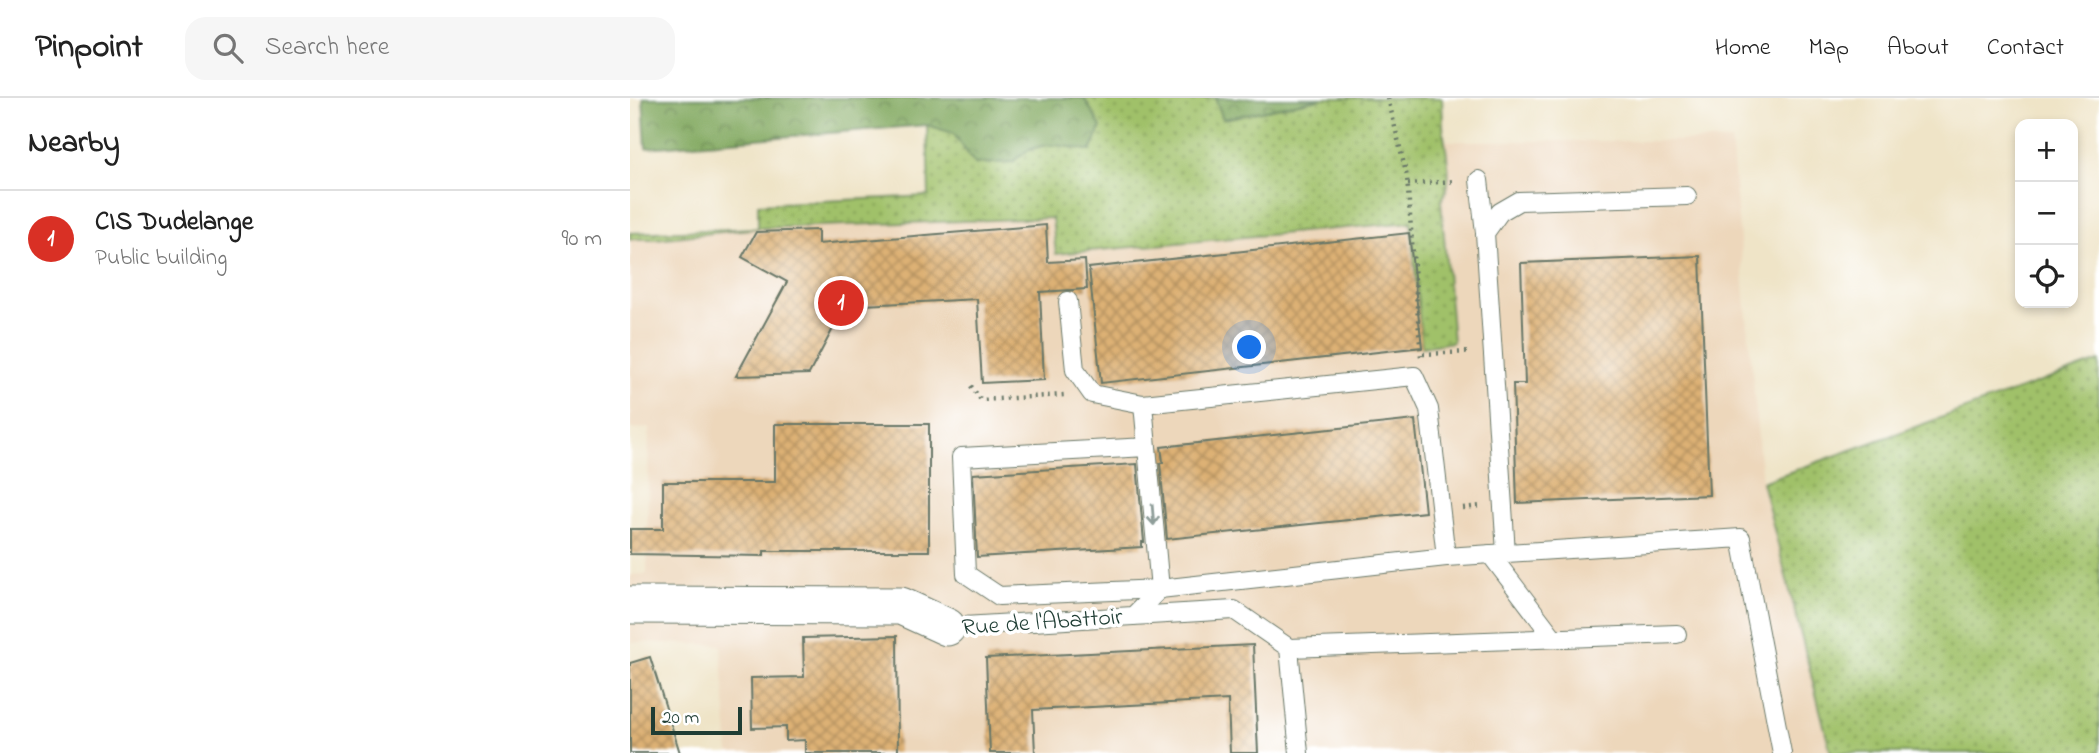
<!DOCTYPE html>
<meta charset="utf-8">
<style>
:root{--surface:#fff;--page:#f6f6f6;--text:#222;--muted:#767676;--line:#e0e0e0;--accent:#d93025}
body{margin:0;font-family:"Indie Flower",sans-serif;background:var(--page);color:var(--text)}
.controls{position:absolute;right:21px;top:21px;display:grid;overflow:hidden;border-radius:14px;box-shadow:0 4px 10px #0003}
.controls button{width:63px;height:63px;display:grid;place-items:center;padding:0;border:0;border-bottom:2px solid var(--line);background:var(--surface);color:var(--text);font:35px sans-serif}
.scale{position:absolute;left:21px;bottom:18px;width:91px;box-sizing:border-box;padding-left:7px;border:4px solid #1f3d34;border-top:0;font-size:19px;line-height:24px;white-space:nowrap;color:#1f3d34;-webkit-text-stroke:5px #fff;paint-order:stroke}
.you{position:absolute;left:620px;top:250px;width:24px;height:24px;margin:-18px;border:5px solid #fff;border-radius:50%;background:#1a73e8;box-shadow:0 0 0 10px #1a73e833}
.badge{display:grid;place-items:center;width:46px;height:46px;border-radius:50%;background:var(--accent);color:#fff;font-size:23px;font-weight:700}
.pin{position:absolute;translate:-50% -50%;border:4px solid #fff;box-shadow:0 2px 7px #0006}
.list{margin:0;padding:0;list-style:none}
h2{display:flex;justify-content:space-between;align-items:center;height:91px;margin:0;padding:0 28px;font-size:30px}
h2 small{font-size:23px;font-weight:400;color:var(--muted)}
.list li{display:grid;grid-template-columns:46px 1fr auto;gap:21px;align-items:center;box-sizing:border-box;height:98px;padding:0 28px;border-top:2px solid var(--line)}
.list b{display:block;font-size:26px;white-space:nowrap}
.list p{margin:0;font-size:23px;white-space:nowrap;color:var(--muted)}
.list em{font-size:23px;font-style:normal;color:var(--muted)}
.icon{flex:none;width:38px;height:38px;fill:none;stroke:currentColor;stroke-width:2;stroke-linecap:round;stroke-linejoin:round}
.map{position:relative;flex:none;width:1469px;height:655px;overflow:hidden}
header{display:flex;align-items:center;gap:42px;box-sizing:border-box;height:98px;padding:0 35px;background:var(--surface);border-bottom:2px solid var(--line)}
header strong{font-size:33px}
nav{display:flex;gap:38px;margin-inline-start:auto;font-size:24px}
.search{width:490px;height:63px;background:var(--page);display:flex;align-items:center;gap:18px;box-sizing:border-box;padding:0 24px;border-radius:21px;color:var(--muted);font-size:26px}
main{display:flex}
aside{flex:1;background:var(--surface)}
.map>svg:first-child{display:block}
.built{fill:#edd7bb}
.green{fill:url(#green-dots);stroke:#607f4e;stroke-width:2}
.forest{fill:url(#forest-crowns);stroke:#507248;stroke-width:2}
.building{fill:url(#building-cross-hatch)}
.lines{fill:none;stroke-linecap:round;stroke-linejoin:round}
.lane-casing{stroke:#687767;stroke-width:20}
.street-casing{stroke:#687767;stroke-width:39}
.path{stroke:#687767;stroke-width:4.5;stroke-dasharray:2 5;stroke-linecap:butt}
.lane{stroke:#fff;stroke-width:18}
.street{stroke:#fff;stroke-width:37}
.oneway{stroke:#8f9e9a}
.labels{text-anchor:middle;stroke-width:7;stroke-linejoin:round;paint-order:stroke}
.street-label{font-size:24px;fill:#1f3d34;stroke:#fff}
</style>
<header>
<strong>Pinpoint</strong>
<div class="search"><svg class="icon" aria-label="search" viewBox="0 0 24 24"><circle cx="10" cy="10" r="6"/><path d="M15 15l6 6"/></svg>Search here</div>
<nav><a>Home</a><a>Map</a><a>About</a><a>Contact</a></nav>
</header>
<main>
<aside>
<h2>Nearby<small></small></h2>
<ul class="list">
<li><span class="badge">1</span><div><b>CIS Dudelange</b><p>Public building</p></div><em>90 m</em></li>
</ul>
</aside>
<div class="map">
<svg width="1469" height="655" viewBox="0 0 1469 655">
<defs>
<pattern id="green-dots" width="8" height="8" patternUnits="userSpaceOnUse" patternTransform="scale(1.75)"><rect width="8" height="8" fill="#a0c169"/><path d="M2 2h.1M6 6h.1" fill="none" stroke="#829e57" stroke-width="1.8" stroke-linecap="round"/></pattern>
<pattern id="forest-crowns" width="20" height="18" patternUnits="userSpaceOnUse" patternTransform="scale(1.75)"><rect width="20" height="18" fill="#80a75d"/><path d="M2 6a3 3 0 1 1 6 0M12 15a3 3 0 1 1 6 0" fill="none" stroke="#68894e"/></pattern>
<pattern id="building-cross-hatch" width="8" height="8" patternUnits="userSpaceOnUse" patternTransform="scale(1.75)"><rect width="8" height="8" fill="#ddb174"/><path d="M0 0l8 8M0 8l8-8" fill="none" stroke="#b39160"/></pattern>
</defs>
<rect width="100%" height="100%" fill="#fff"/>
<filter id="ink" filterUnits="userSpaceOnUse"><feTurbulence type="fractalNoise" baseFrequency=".0143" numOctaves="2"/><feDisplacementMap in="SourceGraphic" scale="14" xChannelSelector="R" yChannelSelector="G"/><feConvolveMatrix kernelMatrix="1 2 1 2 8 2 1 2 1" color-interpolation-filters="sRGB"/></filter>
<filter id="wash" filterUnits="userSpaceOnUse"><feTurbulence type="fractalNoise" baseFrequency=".00686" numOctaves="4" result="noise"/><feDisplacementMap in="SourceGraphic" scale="28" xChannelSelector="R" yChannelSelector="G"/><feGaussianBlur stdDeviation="1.57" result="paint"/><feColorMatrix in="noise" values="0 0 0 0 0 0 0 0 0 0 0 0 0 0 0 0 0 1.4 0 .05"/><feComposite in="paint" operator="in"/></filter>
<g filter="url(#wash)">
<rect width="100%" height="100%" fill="#efe4c7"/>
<!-- built -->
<path class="built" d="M814,43H1101L1132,384L1201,655H99L91,547L0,544V477L17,476L19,330L0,331V141H25L129,130L422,120L426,156L781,124L792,248L811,103L819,64Z"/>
<!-- green -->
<g class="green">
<path d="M454,0H589L586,3L594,21L693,0H812C813,15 812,30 815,44C818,64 823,85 811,103L823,244L792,249L781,124L426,156L422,120L129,130L25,141H0V135L128,130V106L299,98L297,27L393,53L424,45L461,53L471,29Z"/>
<path d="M1469,263V655H1201L1132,384Z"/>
</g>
<!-- forest -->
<g class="forest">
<path d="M13,0H454L471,29L461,53C431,47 406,40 383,64L345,66L323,35L297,27L16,50Z"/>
<path d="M589,0H693L593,21L586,2Z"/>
</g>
<g id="blocks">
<!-- building -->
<g class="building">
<path d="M416,127L418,164L455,162L457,191L410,194L414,282L352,285L347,201L215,208L179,276L106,278L157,184L112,159L126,134L188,132V146Z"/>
<path d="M779,135L792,249L471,285L459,170Z"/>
<path d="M1070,158L1079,397L887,405L883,286H895L891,165Z"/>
<path d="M785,322L795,414L537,441L530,365L533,364L531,349Z"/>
<path d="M145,326H299V453H134V458L0,456V431H33V384H145Z"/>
<path d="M507,366L514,444H512V449L347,459L343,376Z"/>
<path d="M267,538L268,655H175V642L156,643V629L122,630L121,580L174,579L173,540Z"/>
<path d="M623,547L628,655H600L598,602L403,612L405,655H360L356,560Z"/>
<path d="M20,559L50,655H0V565Z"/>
</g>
</g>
</g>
<g filter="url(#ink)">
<use href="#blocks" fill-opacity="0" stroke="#687767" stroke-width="2"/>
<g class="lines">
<!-- lane casing -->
<g class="lane-casing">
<g id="lane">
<path d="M849,82L855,135"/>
<path d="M438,203L445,272L462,296L513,306"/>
<path d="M517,349L530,491L369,498L336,476L331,359L517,349L513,306L784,278L799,311L816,459"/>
<path d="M876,455L855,135L870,114L889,103L1057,98"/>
<path d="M860,456L923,539"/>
<path d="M503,518L604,512L659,550L669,655"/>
<path d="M317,529L503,518L530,491L816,459L1111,440L1152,655"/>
<path d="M659,550L1047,536"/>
</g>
</g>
<!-- street casing -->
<g class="street-casing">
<path id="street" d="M0,507L271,508L317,529"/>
</g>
<!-- path -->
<g class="path">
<path d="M758,0L777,79L791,259"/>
<path d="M778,86L826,83"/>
<path d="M793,256L840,254"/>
<path d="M341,288L351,302L434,297"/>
<path d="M833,410L852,408"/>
</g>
<!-- lane -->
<use href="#lane" class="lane"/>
<!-- street -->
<use href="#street" class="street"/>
</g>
<!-- one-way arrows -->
<defs><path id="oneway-shaft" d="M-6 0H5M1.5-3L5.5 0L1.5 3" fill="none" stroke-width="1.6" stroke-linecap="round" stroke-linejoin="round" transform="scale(1.75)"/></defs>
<use class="oneway" href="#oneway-shaft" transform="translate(523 417) rotate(85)"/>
</g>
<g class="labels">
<!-- street labels -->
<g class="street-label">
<text transform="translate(412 523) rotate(-4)" y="8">Rue de l'Abattoir</text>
</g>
</g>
</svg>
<div class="controls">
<button>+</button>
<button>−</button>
<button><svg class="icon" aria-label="locate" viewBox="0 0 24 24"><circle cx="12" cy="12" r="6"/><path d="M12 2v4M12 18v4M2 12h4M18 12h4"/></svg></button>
</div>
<div class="scale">20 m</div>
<div class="you"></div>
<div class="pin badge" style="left:211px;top:205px">1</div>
</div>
</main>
